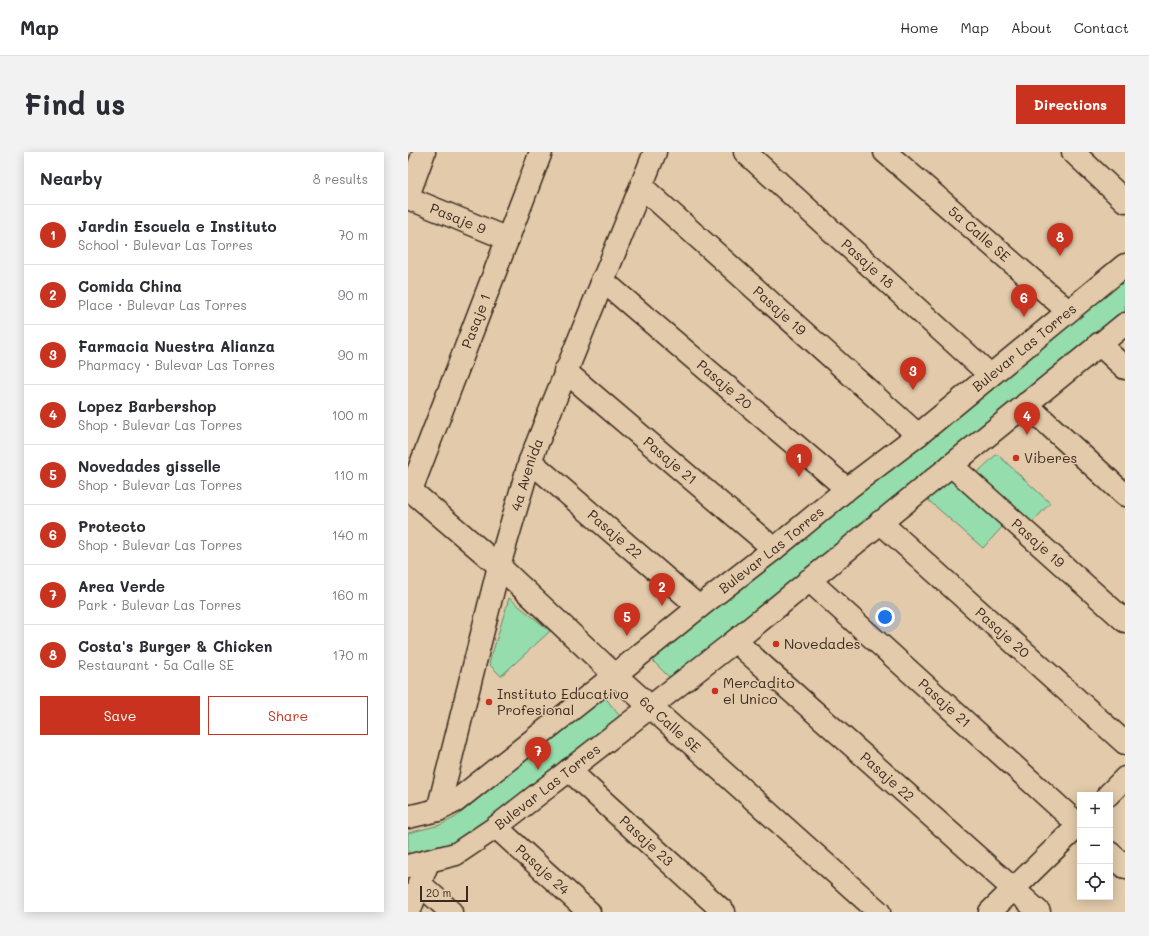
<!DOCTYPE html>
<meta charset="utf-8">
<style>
:root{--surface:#fff;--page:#f2f2f3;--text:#2b2b33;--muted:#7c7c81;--line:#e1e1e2;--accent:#c8321e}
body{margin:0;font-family:Mali,sans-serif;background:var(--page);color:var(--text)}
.controls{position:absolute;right:12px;bottom:12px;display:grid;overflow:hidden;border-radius:0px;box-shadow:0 2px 10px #0003}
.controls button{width:36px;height:36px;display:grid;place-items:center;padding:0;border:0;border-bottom:1px solid var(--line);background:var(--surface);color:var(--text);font:20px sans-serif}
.scale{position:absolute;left:12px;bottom:10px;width:48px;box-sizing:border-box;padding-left:4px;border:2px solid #3b2a1e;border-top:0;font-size:11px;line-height:14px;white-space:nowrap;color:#3b2a1e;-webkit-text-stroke:3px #e2caaa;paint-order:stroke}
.you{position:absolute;left:477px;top:465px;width:14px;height:14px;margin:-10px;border:3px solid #fff;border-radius:50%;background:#1a73e8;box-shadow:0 0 0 6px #1a73e833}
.badge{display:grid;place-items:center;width:26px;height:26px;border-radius:50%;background:var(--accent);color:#fff;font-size:13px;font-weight:700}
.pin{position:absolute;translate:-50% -33px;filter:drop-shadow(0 1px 2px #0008)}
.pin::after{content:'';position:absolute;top:21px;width:14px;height:12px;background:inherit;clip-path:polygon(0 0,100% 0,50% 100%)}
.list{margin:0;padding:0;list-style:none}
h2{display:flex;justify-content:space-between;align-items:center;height:52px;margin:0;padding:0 16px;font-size:17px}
h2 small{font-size:13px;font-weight:400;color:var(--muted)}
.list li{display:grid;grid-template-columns:26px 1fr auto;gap:12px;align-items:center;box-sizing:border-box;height:60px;padding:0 16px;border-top:1px solid var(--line)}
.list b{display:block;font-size:15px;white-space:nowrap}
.list p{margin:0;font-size:13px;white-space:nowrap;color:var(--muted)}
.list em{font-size:13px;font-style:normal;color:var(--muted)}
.actions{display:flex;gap:8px;padding:12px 16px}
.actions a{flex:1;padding:9px 0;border:1px solid var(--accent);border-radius:0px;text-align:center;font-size:14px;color:var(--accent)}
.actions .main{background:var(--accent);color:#fff}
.icon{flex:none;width:22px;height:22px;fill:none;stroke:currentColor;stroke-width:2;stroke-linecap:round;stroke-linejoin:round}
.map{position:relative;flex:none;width:717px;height:760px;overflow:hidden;border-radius:0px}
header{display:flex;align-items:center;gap:24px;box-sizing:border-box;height:56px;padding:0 20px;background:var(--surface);border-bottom:1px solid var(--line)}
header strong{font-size:19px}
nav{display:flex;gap:22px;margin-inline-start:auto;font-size:14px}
.intro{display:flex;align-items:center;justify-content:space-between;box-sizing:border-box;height:96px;padding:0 24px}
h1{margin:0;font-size:28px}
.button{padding:10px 18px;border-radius:0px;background:var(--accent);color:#fff;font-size:14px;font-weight:700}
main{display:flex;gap:24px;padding:0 24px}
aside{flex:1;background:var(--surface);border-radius:0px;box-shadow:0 2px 10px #0003}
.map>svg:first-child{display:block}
.green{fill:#95ddac;stroke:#688465}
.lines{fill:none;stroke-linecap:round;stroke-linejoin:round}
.minor-casing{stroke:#3b2a1e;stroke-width:25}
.minor{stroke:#e2caaa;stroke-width:22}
.poi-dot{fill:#c8321e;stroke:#e2caaa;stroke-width:1.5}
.labels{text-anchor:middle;stroke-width:3;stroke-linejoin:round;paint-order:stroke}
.street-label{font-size:14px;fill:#3b2a1e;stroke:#e2caaa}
.poi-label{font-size:14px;fill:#3b2a1e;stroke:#e2caaa;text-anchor:start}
</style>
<header>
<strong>Map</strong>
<nav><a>Home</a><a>Map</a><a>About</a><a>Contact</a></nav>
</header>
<div class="intro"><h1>Find us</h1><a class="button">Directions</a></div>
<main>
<aside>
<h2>Nearby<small>8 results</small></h2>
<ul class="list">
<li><span class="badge">1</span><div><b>Jardin Escuela e Instituto</b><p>School · Bulevar Las Torres</p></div><em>70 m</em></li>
<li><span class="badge">2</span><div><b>Comida China</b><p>Place · Bulevar Las Torres</p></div><em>90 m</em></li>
<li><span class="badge">3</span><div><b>Farmacia Nuestra Alianza</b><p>Pharmacy · Bulevar Las Torres</p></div><em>90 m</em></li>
<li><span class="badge">4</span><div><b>Lopez Barbershop</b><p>Shop · Bulevar Las Torres</p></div><em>100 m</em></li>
<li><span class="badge">5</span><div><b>Novedades gisselle</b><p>Shop · Bulevar Las Torres</p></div><em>110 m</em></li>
<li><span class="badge">6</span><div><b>Protecto</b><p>Shop · Bulevar Las Torres</p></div><em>140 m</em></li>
<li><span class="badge">7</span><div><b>Area Verde</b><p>Park · Bulevar Las Torres</p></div><em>160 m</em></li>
<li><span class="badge">8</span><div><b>Costa's Burger &amp; Chicken</b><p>Restaurant · 5a Calle SE</p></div><em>170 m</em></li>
</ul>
<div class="actions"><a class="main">Save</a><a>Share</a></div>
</aside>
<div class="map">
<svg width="717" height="760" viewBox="0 0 717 760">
<rect width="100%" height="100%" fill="#e2caaa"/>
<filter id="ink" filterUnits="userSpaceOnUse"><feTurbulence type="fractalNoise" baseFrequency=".025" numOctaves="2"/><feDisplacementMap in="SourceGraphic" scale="8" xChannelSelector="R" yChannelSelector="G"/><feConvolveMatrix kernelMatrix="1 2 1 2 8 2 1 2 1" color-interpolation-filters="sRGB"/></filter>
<g filter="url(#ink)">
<!-- green -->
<g class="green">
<path d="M717,125V160L262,526L244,508Z"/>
<path d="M589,302L642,351L620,375L606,362L575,396L519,347L544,319L558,331Z"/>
<path d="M101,446L142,479L93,524L81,512Z"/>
<path d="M196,544L217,571L48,692L0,704V681L32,673L48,665Z"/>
</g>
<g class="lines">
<!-- minor casing -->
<g class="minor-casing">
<g id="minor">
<path id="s1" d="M337,0L582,223"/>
<path id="s2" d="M477,0L660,159"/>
<path d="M665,0L717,49"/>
<path id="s3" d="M234,35L510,283"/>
<path d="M0,44L16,0"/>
<path id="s4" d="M0,46L100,87"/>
<path id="s5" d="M194,128L439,337"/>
<path d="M691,192L717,216"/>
<path id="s6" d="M157,219L366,397"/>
<path d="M618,252L717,343"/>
<path id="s7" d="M122,309L291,455"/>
<path id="s8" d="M543,313L717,469"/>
<path id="s9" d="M0,336L91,414L207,523L471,760"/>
<path id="s10" d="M3,338L133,0"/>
<path id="s11" d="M472,370L717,591"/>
<path id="s12" d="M401,428L672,674"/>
<path id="s13" d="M327,489L631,760"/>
<path id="s14" d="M161,618L316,760"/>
<path d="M700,643L717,626"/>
<path id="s15" d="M30,658L91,414L122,309L247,0"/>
<path id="s16" d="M0,665L30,658L48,649L207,523L291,455L366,397L439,337L510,283L717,113"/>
<path id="s17" d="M88,675L181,760"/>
<path d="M702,701L717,715"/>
<path id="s18" d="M0,714L48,702L88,675L327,489L717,172"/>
<path d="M11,731L43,760"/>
<path d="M1,760L20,710"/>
<path d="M582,760L672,672"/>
</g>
</g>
<!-- minor -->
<use href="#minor" class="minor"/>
</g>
</g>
<!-- markers -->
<g class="poi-dot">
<circle cx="608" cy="306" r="4"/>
<circle cx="368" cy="492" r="4"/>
<circle cx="307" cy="539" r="4"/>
<circle cx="81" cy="550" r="4"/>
</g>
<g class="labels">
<!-- street labels -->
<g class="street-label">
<text dy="5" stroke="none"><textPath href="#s4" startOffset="54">Pasaje 9</textPath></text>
<text dy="5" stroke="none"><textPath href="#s2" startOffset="125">5a Calle SE</textPath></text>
<text dy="5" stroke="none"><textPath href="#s1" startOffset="166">Pasaje 18</textPath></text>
<text dy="5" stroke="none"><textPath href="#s3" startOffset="185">Pasaje 19</textPath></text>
<text dy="5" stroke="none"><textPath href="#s10" startOffset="181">Pasaje 1</textPath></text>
<text dy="5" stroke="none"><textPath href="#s16" startOffset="778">Bulevar Las Torres</textPath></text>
<text dy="5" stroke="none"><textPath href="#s5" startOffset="161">Pasaje 20</textPath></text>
<text dy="5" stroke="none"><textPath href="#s6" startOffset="138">Pasaje 21</textPath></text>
<text dy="5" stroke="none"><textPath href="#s15" startOffset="347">4a Avenida</textPath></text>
<text dy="5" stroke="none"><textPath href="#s7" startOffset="112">Pasaje 22</textPath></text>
<text dy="5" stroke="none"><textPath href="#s8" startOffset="117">Pasaje 19</textPath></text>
<text dy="5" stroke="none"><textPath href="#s16" startOffset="454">Bulevar Las Torres</textPath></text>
<text dy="5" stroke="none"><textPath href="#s11" startOffset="165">Pasaje 20</textPath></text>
<text dy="5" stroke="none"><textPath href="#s12" startOffset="183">Pasaje 21</textPath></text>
<text dy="5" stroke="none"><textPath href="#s9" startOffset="353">6a Calle SE</textPath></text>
<text dy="5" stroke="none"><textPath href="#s13" startOffset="204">Pasaje 22</textPath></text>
<text dy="5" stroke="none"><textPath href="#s18" startOffset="163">Bulevar Las Torres</textPath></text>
<text dy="5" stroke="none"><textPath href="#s14" startOffset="105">Pasaje 23</textPath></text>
<text dy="5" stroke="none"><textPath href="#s17" startOffset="63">Pasaje 24</textPath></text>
</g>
<!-- poi labels -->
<g class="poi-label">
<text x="616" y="311">Viberes</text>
<text x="376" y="497">Novedades</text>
<text x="315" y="536">Mercadito<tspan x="315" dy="16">el Unico</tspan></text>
<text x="89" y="547">Instituto Educativo<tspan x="89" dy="16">Profesional</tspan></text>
</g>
</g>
</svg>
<div class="controls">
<button>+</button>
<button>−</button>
<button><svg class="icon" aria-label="locate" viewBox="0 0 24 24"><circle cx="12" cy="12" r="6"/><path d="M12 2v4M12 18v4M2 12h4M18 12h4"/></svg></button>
</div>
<div class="scale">20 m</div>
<div class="you"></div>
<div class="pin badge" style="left:391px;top:325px">1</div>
<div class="pin badge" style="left:254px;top:454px">2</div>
<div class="pin badge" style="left:505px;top:238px">3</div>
<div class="pin badge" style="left:619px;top:283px">4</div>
<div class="pin badge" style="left:219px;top:484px">5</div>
<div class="pin badge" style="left:616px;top:165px">6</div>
<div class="pin badge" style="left:130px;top:618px">7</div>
<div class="pin badge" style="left:652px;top:104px">8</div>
</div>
</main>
